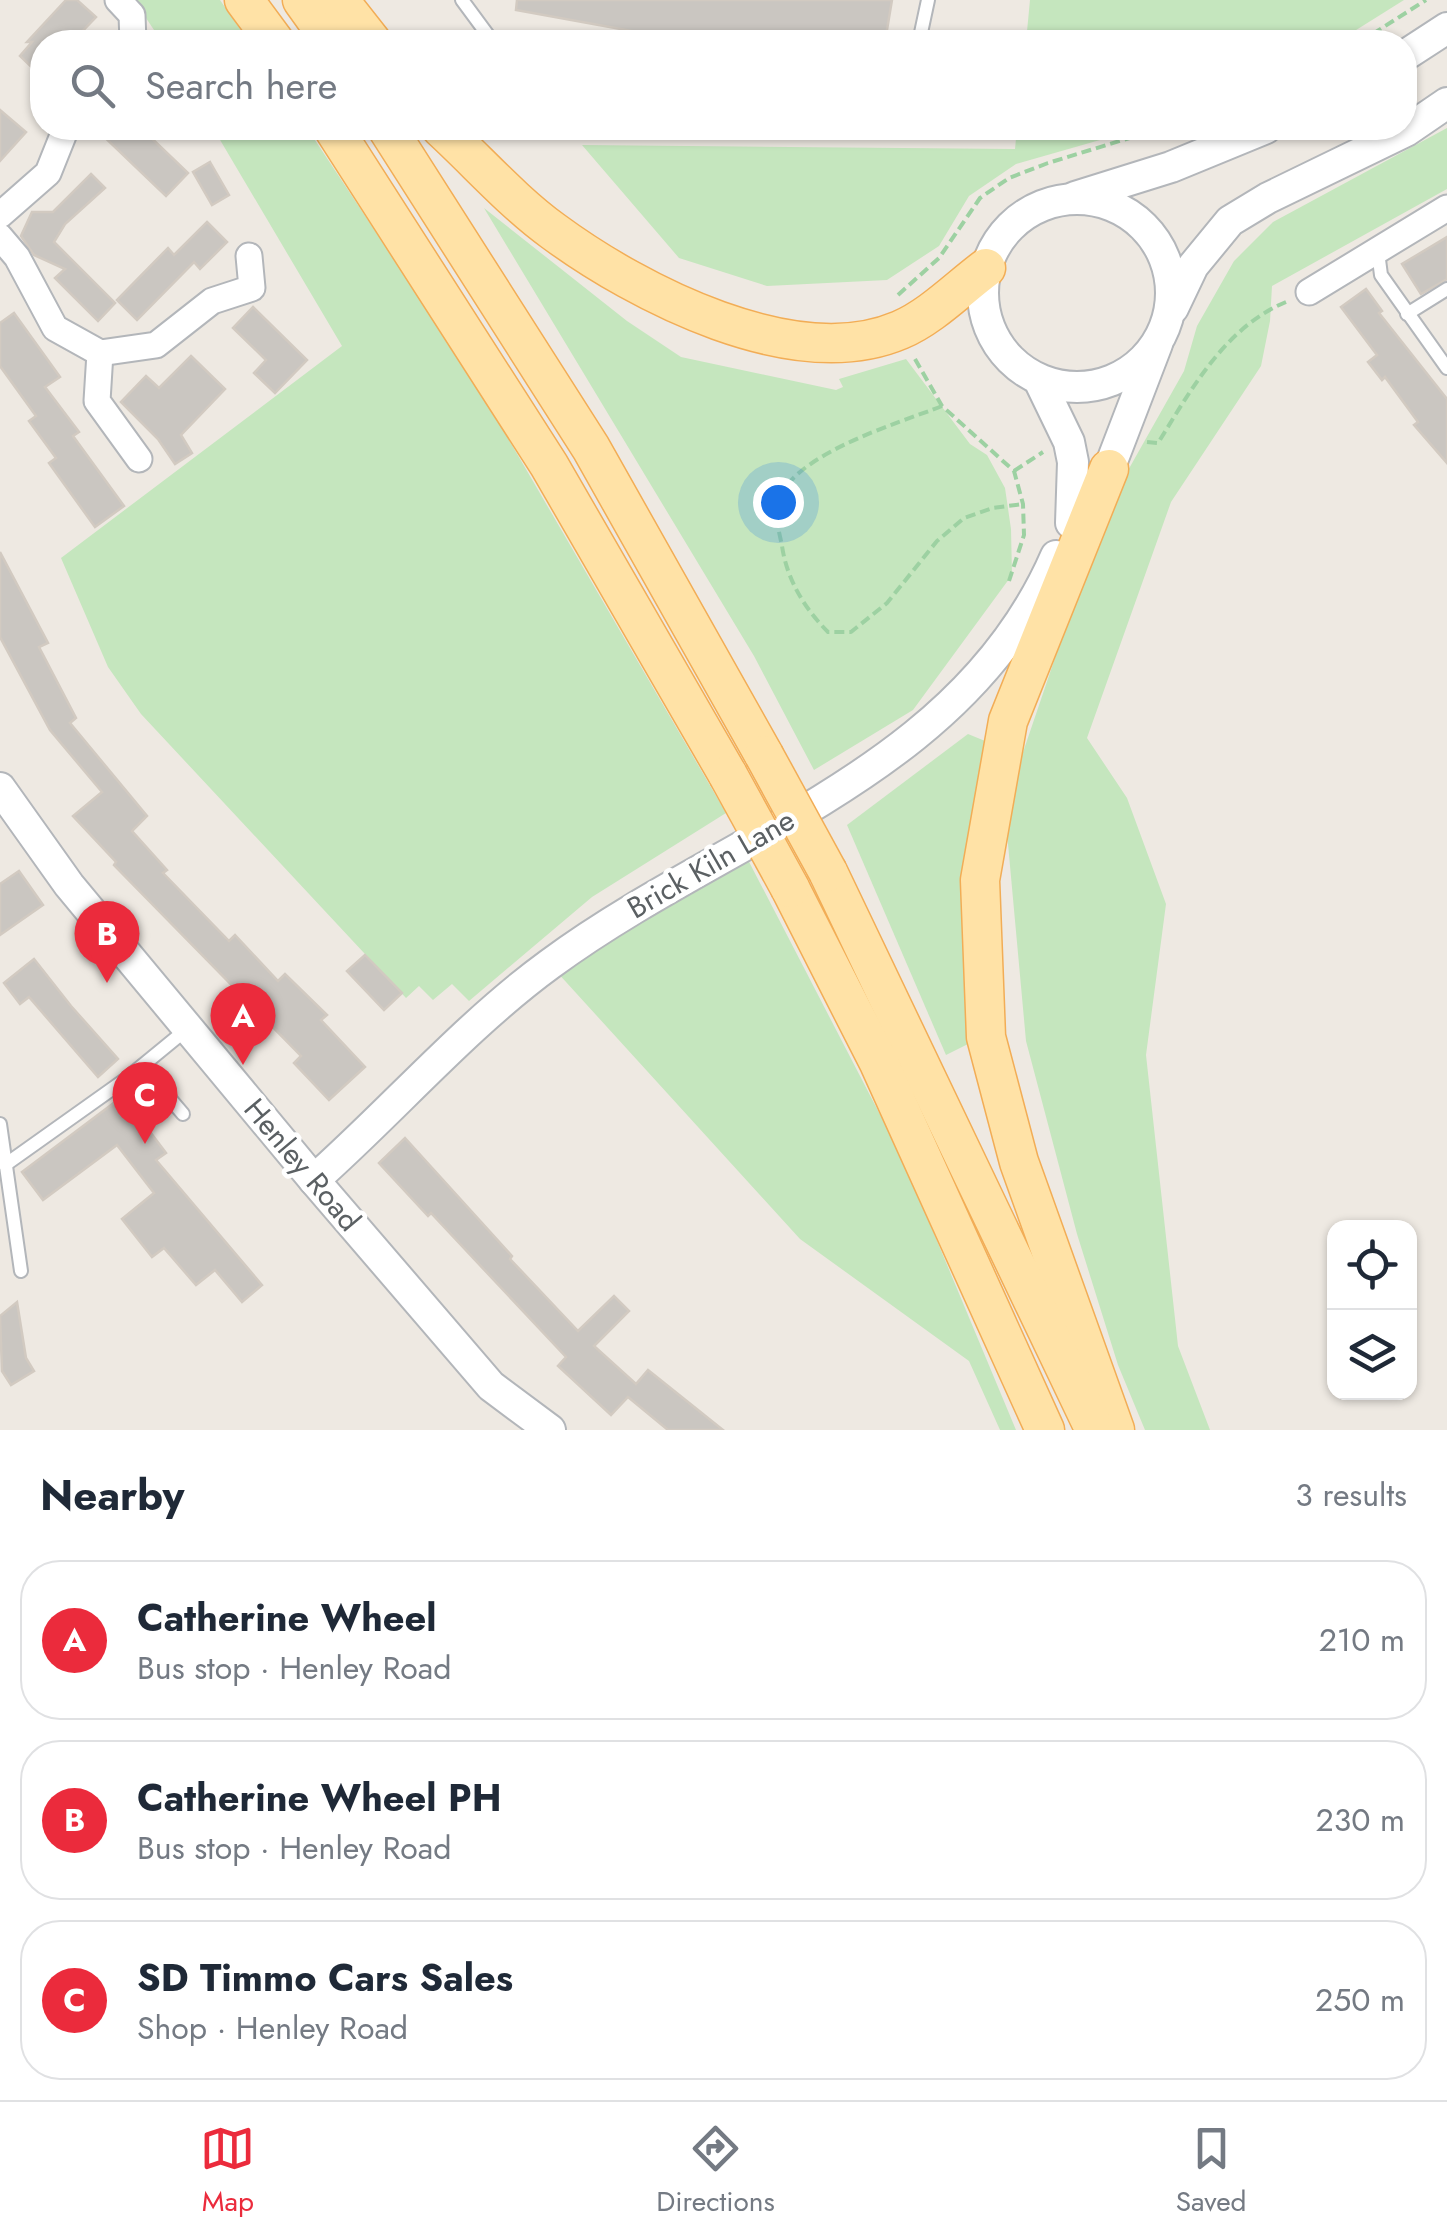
<!DOCTYPE html>
<meta charset="utf-8">
<style>
:root{--surface:#fff;--page:#f2f2f3;--text:#1f2937;--muted:#747a83;--line:#e0e1e3;--accent:#eb2b3c}
body{margin:0;font-family:Jost,sans-serif;background:var(--page);color:var(--text)}
.controls{position:absolute;right:30px;bottom:30px;display:grid;overflow:hidden;border-radius:20px;box-shadow:0 2px 8px #0004}
.controls button{width:90px;height:90px;display:grid;place-items:center;padding:0;border:0;border-bottom:2px solid var(--line);background:var(--surface);color:var(--text);font:50px sans-serif}
.you{position:absolute;left:778px;top:502px;width:35px;height:35px;margin:-25px;border:8px solid #fff;border-radius:50%;background:#1a73e8;box-shadow:0 0 0 15px #1a73e833}
.badge{display:grid;place-items:center;width:65px;height:65px;border-radius:50%;background:var(--accent);color:#fff;font-size:32px;font-weight:700}
.pin{position:absolute;translate:-50% -82px;filter:drop-shadow(0 2px 5px #0008)}
.pin::after{content:'';position:absolute;top:52px;width:35px;height:30px;background:inherit;clip-path:polygon(0 0,100% 0,50% 100%)}
.list{margin:0;padding:0;list-style:none}
h2{display:flex;justify-content:space-between;align-items:center;height:130px;margin:0;padding:0 40px;font-size:42px}
h2 small{font-size:32px;font-weight:400;color:var(--muted)}
.list li{display:grid;grid-template-columns:65px 1fr auto;gap:30px;align-items:center;box-sizing:border-box;height:160px;margin:0 20px 20px;padding:0 20px;border:2px solid var(--line);border-radius:40px}
.list b{display:block;font-size:38px;white-space:nowrap}
.list p{margin:0;font-size:32px;white-space:nowrap;color:var(--muted)}
.list em{font-size:32px;font-style:normal;color:var(--muted)}
.icon{flex:none;width:55px;height:55px;fill:none;stroke:currentColor;stroke-width:2;stroke-linecap:round;stroke-linejoin:round}
.map{position:relative;flex:none;width:1447px;height:1430px;overflow:hidden}
.search{position:absolute;background:var(--surface);box-shadow:0 2px 8px #0004;left:30px;right:30px;top:30px;height:110px;display:flex;align-items:center;gap:25px;box-sizing:border-box;padding:0 35px;border-radius:40px;color:var(--muted);font-size:38px}
.sheet{height:670px;background:var(--surface)}
nav{display:flex;justify-content:space-around;align-items:center;box-sizing:border-box;height:140px;border-top:2px solid var(--line);background:var(--surface);font-size:28px;color:var(--muted)}
nav a{display:grid;justify-items:center;gap:5px}
nav .on{color:var(--accent)}
.map>svg:first-child{display:block}
.green{fill:#c5e6be}
.building{fill:#cac6c1;stroke:#d2cac1;stroke-width:2.5}
.lines{fill:none;stroke-linecap:round;stroke-linejoin:round}
.service-casing{stroke:#b3b6ba;stroke-width:16}
.minor-casing{stroke:#b3b6ba;stroke-width:29}
.tertiary-casing{stroke:#b3b6ba;stroke-width:34}
.primary-casing{stroke:#f2ad56;stroke-width:41}
.path{stroke:#9dd1a2;stroke-width:4;stroke-dasharray:10 5;stroke-linecap:butt}
.service{stroke:#fff;stroke-width:12}
.minor{stroke:#fff;stroke-width:25}
.tertiary{stroke:#fff;stroke-width:30}
.primary{stroke:#ffe2a6;stroke-width:38}
.primary-bridge-casing{stroke:#f2ad56;stroke-width:41;stroke-linecap:butt}
.primary-bridge{stroke:#ffe2a6;stroke-width:38}
.labels{text-anchor:middle;stroke-width:9;stroke-linejoin:round;paint-order:stroke}
.street-label{font-size:30px;fill:#5b6063;stroke:#fff}
</style>
<div class="map">
<svg width="1447" height="1430" viewBox="0 0 1447 1430">
<rect width="100%" height="100%" fill="#eee9e2"/>
<!-- green -->
<g class="green">
<path d="M134,0H220L249,42H162Z"/>
<path d="M1030,0H1404L1337,42H1026Z"/>
<path d="M213,128H307L477,385L726,813L592,897L469,1001L452,984L433,1000L419,986L406,998L141,714L108,667L61,558L342,346Z"/>
<path d="M1017,128H1142L1016,164L969,196L939,246L887,280L767,286L679,258L582,145L1015,149Z"/>
<path d="M1447,128V189L1272,286L1270,321L1261,366L1171,502L1087,738L1127,798L1166,904L1146,1055L1178,1346L1210,1430H1145L1118,1365L1077,1234L1026,1041L1007,833L1018,767L1071,611L1122,481L1184,371L1197,326L1234,261L1273,222Z"/>
<path d="M484,208L627,321L681,357L836,390L843,387L839,379L906,359L970,444L987,455L1005,488L1011,529L1012,575L913,710L814,770L754,656Z"/>
<path d="M968,734L990,743L980,1038L946,1055L847,825Z"/>
<path d="M746,856L902,1157L1016,1430H1000L969,1361L800,1239L556,971Z"/>
</g>
<!-- building -->
<g class="building">
<path d="M66,0H77L96,17L72,42H42V77L20,56L32,42H27Z"/>
<path d="M517,0H892L885,42H692L516,10Z"/>
<path d="M0,110L26,132L0,161Z"/>
<path d="M95,128H141L188,173L166,196Z"/>
<path d="M210,162L229,195L212,205L193,172Z"/>
<path d="M91,174L105,188L65,224L54,242L115,303L98,321L55,278L65,269L34,255L21,236L32,212H53Z"/>
<path d="M207,222L227,242L200,269L194,262L137,320L117,300L168,248L174,255Z"/>
<path d="M1447,237V279L1421,294L1402,264Z"/>
<path d="M1366,289L1382,311L1379,313L1447,399V463L1414,425L1418,422L1385,377L1382,380L1368,362L1377,355L1341,307Z"/>
<path d="M253,307L307,360L275,393L254,373L266,360L233,328Z"/>
<path d="M14,313L60,377L45,387L79,432L73,436L124,506L95,527L49,463L56,458L29,421L36,416L0,366V323Z"/>
<path d="M191,356L225,389L181,435L192,453L175,464L158,439L121,402L146,376L159,388Z"/>
<path d="M0,552L48,643L39,647L76,718L70,723L147,816L132,831L167,870L163,873L229,941L235,935L278,981L285,974L327,1015L321,1020L365,1067L329,1100L294,1063L301,1056L114,865L116,862L73,816L102,792L50,730L0,637Z"/>
<path d="M19,871L43,905L0,935V884Z"/>
<path d="M365,955L402,993L384,1010L347,971Z"/>
<path d="M34,959L71,1006L118,1059L98,1077L29,997L20,1004L4,983Z"/>
<path d="M123,1096L166,1153L156,1160L262,1285L242,1302L215,1270L196,1285L164,1248L152,1257L122,1219L154,1193L117,1145L43,1200L22,1172Z"/>
<path d="M405,1138L512,1256L510,1259L578,1331L614,1296L629,1311L594,1346L636,1384L648,1370L723,1430H668L628,1397L611,1415L558,1366L566,1357L431,1213L428,1216L379,1163Z"/>
<path d="M17,1302L26,1358L34,1371L11,1385L2,1371L0,1316Z"/>
</g>
<g class="lines">
<!-- service casing -->
<g class="service-casing">
<g id="service">
<path d="M462,0L493,42"/>
<path d="M919,42L928,0"/>
<path d="M1378,252L1381,275L1447,368"/>
<path d="M1407,314L1447,289"/>
<path d="M142,1066L183,1114"/>
<path d="M0,1124L21,1271"/>
<path d="M5,1165L126,1079L187,1029"/>
</g>
</g>
<!-- minor casing -->
<g class="minor-casing">
<g id="minor">
<path d="M118,0L132,15L133,42"/>
<path d="M0,215L48,173L66,128"/>
<path d="M0,237L17,257L55,328L100,353L156,345L212,301L252,288L249,256"/>
<path d="M1309,292L1447,208"/>
<path d="M100,353L97,401L139,459"/>
</g>
</g>
<!-- tertiary casing -->
<g class="tertiary-casing">
<g id="tertiary">
<path d="M1404,56L1447,28"/>
<path d="M1075,197L1171,167L1266,128"/>
<circle cx="1077" cy="293" r="94"/>
<path d="M1173,308L1193,266L1230,221L1268,198L1406,131L1447,103"/>
<path d="M1039,380L1069,442L1073,462L1071,523"/>
<path d="M1096,487L1109,469L1157,344"/>
<path d="M0,788L69,885L314,1180L491,1386L550,1430"/>
<path d="M314,1180C393,1110 465,1026 550,964C726,834 962,773 1056,556"/>
</g>
</g>
<!-- primary casing -->
<g class="primary-casing">
<g id="primary">
<path d="M244,0L275,42"/>
<path d="M302,0L332,42"/>
<path d="M339,0L372,42"/>
<path d="M333,128L549,465L728,775"/>
<path d="M387,128L591,448L764,755"/>
<path d="M441,128C478,162 513,202 553,231C637,293 795,375 900,330C931,317 959,288 986,268"/>
<path d="M1109,469L1008,721L980,880L986,1037L1019,1162L1115,1430"/>
<path d="M828,872L1090,1420"/>
<path d="M790,888L879,1063L1045,1430"/>
</g>
</g>
<!-- path -->
<g class="path">
<path d="M1360,42L1426,0"/>
<path d="M898,295L939,258L980,198L1009,178L1048,163L1162,128"/>
<path d="M915,359L942,406L1014,471L1023,504L1024,535L1009,581"/>
<path d="M942,406C900,423 783,456 777,508C775,519 780,535 782,546C787,580 805,609 828,632H851L887,603L937,541L964,518L993,508L1023,504"/>
<path d="M1147,442L1158,443C1191,390 1225,327 1286,302"/>
<path d="M1014,471L1043,452"/>
</g>
<!-- service -->
<use href="#service" class="service"/>
<!-- minor -->
<use href="#minor" class="minor"/>
<!-- tertiary -->
<use href="#tertiary" class="tertiary"/>
<!-- primary -->
<use href="#primary" class="primary"/>
<!-- primary-bridge casing -->
<g class="primary-bridge-casing">
<g id="primary-bridge">
<path d="M764,755L828,872"/>
<path d="M728,775L790,888"/>
</g>
</g>
<!-- primary-bridge -->
<use href="#primary-bridge" class="primary-bridge"/>
</g>
<g class="labels">
<!-- street labels -->
<g class="street-label">
<text transform="translate(711 864) rotate(-30)" y="10">Brick Kiln Lane</text>
<text transform="translate(302 1165) rotate(50)" y="10">Henley Road</text>
</g>
</g>
</svg>
<div class="controls">
<button><svg class="icon" aria-label="locate" viewBox="0 0 24 24"><circle cx="12" cy="12" r="6"/><path d="M12 2v4M12 18v4M2 12h4M18 12h4"/></svg></button>
<button><svg class="icon" aria-label="layers" viewBox="0 0 24 24"><path d="M12 4l9 5-9 5-9-5zM3 14l9 5 9-5"/></svg></button>
</div>
<div class="you"></div>
<div class="pin badge" style="left:243px;top:1065px">A</div>
<div class="pin badge" style="left:107px;top:983px">B</div>
<div class="pin badge" style="left:145px;top:1144px">C</div>
<div class="search"><svg class="icon" aria-label="search" viewBox="0 0 24 24"><circle cx="10" cy="10" r="6"/><path d="M15 15l6 6"/></svg>Search here</div>
</div>
<section class="sheet">
<h2>Nearby<small>3 results</small></h2>
<ul class="list">
<li><span class="badge">A</span><div><b>Catherine Wheel</b><p>Bus stop · Henley Road</p></div><em>210 m</em></li>
<li><span class="badge">B</span><div><b>Catherine Wheel PH</b><p>Bus stop · Henley Road</p></div><em>230 m</em></li>
<li><span class="badge">C</span><div><b>SD Timmo Cars Sales</b><p>Shop · Henley Road</p></div><em>250 m</em></li>
</ul>
</section>
<nav>
<a class="on"><svg class="icon" aria-label="map" viewBox="0 0 24 24"><path d="M3 6l6-2 6 2 6-2v14l-6 2-6-2-6 2zM9 4v14M15 6v14"/></svg>Map</a>
<a><svg class="icon" aria-label="directions" viewBox="0 0 24 24"><path d="M12 3l9 9-9 9-9-9zM9 14v-3h6M13 9l2 2-2 2"/></svg>Directions</a>
<a><svg class="icon" aria-label="saved" viewBox="0 0 24 24"><path d="M7 4h10v16l-5-4-5 4z"/></svg>Saved</a>
</nav>
